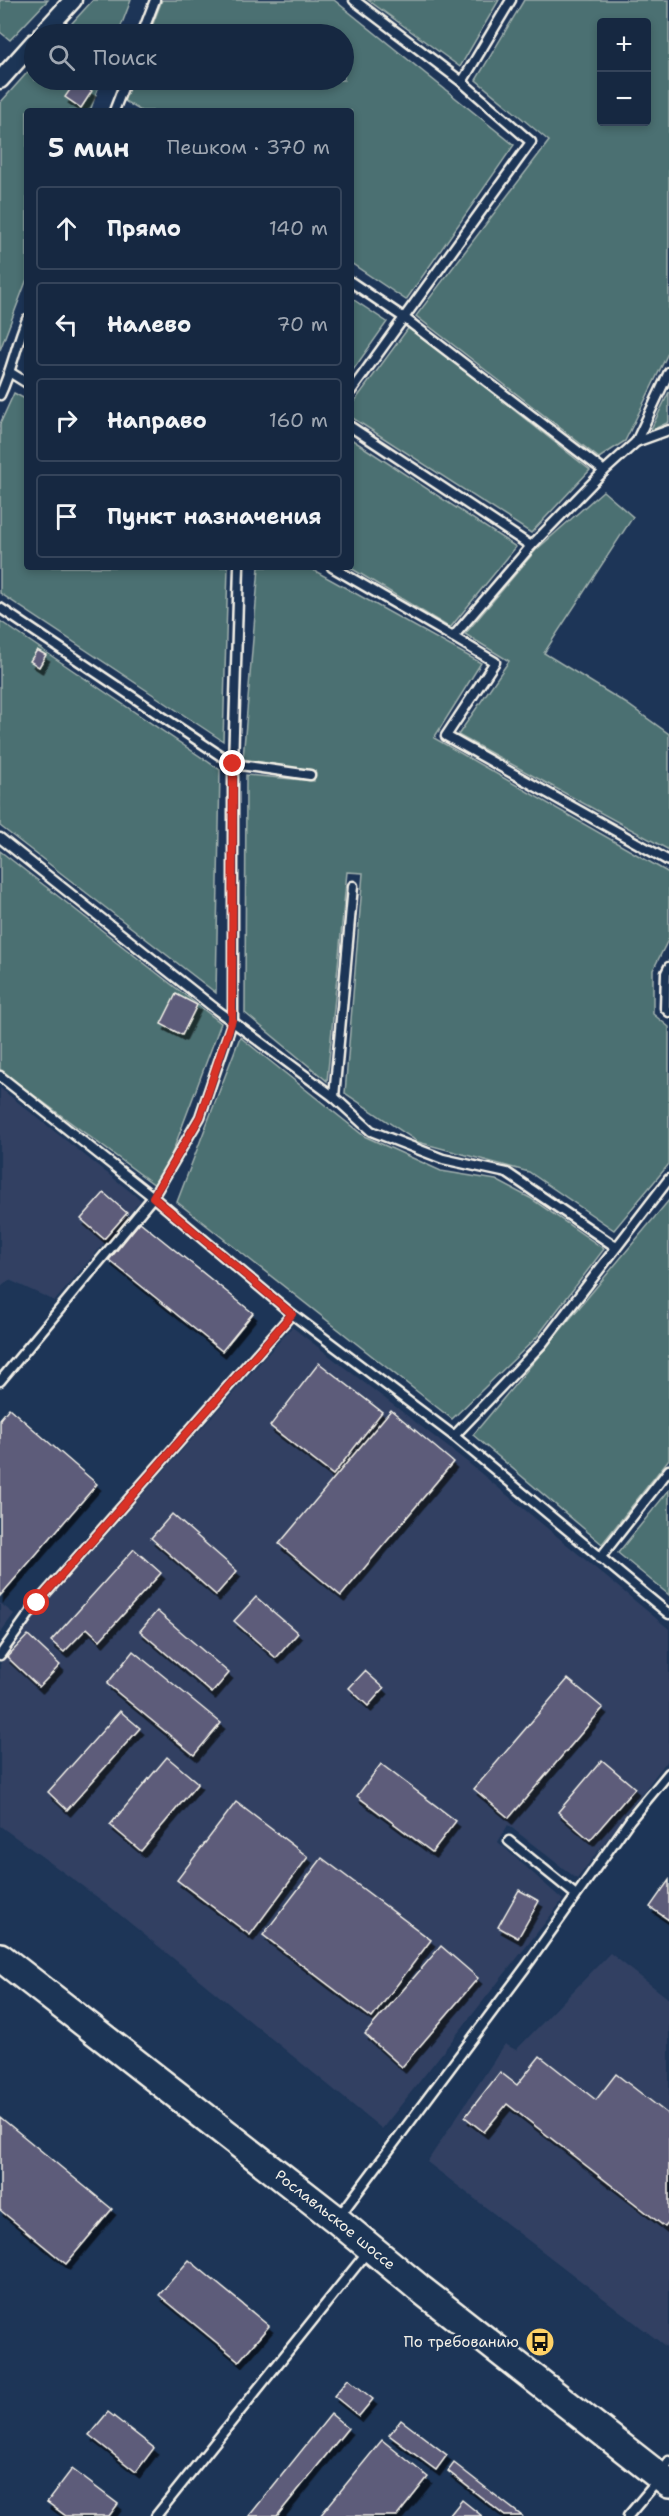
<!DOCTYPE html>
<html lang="ru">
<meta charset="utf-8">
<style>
:root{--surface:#162841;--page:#23344c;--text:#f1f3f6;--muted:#9ea6b1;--line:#35445a}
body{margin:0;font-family:"Shantell Sans",sans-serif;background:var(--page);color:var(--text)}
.controls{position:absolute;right:18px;top:18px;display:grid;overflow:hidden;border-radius:6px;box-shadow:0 3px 9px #0003}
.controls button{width:54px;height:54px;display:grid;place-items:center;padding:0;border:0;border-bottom:2px solid var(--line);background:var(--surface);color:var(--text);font:30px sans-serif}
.stop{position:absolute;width:18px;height:18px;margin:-14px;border:4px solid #d93025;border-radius:50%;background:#fff}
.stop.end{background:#d93025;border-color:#fff;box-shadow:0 2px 6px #0008}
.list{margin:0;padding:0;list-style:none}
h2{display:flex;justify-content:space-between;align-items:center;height:78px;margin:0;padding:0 24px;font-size:26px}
h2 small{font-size:20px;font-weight:400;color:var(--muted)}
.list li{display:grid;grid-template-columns:39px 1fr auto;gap:18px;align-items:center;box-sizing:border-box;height:84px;margin:0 12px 12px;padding:0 12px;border:2px solid var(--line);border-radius:6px}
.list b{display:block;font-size:22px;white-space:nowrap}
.list em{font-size:20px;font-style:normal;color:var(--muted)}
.icon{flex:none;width:33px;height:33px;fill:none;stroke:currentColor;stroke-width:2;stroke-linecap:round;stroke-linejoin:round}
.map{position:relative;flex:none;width:669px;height:2516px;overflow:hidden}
.search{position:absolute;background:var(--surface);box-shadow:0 3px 9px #0003;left:24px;top:24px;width:330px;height:66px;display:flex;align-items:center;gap:15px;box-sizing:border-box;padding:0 21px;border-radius:33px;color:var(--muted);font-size:22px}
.panel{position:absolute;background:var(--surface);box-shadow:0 3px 9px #0003;left:24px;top:108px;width:330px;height:462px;border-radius:6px}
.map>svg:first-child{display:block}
.built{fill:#304062}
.green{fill:#4c7072;stroke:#a0b0ad;stroke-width:1.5;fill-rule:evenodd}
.building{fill:#5d5b7a;stroke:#f4f1e8;stroke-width:1.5;filter:url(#shadow)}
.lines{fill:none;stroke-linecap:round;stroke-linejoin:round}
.lane-casing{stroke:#f4f1e8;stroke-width:13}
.street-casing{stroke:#f4f1e8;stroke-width:21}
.primary-casing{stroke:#f4f1e8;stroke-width:32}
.lane{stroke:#1d3557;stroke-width:8}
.street{stroke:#1d3557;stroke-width:16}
.primary{stroke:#1d3557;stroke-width:27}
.route{stroke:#d93025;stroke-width:8}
.labels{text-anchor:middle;stroke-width:5;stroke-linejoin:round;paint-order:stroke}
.street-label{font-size:15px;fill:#f4f1e8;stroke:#1d3557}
.poi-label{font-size:15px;fill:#f4f1e8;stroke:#1d3557;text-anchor:end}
</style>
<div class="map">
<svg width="669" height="2516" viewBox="0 0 669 2516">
<defs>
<filter id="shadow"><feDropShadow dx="3.5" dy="6" stdDeviation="0" flood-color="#0009"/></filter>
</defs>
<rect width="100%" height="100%" fill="#1d3557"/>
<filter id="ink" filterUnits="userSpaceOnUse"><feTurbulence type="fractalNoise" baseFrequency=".0167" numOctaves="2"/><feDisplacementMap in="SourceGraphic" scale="12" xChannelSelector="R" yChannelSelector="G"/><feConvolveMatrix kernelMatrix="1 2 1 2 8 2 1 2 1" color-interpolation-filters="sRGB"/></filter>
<g filter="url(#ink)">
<!-- built -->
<g class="built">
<path d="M0,1088L141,1200L55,1301L9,1280L0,1288Z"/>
<path d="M292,1327L466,1461L669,1629V1758L577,1879L508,1825L498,1842L563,1900L382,2129L108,1905L0,1826V1664L34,1616Z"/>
<path d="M0,1603L14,1614L0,1633Z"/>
<path d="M610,1953L669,1999V2349L427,2162L505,2044L516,2050Z"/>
</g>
<!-- green -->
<g class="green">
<path d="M0,0H48L10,40L0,32Z"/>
<path d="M93,0H131L118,34H62Z"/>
<path d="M162,0H334L514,145L406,300L351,263V111H141L123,100L131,80H344V34H149Z"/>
<path d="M368,0H499L460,67Z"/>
<path d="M524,0H669V351L625,441L599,458L416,316L549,141L476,80ZM602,22H646V122H602Z"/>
<path d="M34,65V80H101L90,111H27V279L0,350V103Z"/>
<path d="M351,298L387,322L351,373Z"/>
<path d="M409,327L590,470L531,533L351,417V406Z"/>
<path d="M669,392V422L650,431Z"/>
<path d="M14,393L27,400V567H228L223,741L0,593V424Z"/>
<path d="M351,439L516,547L450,628L349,567H351Z"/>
<path d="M603,491L633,517L544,653L627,704L669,734V850L458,735L509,661L465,634L536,550Z"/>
<path d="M259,567H308L481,663L434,738L669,873V938L653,970V1014L669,1027V1164L614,1230L529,1172L418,1142L345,1093L363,873L347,872L327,1081L245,1013L246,775L314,781L315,771L243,759Z"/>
<path d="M0,621L220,770L216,993L0,826Z"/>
<path d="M0,851L221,1023L159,1188L0,1070Z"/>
<path d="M240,1037L364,1136L441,1171L496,1180L530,1198L604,1249L536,1338L452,1419L177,1202Z"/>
<path d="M669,1200V1459L602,1544L473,1435Z"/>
<path d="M669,1490V1595L618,1553Z"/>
</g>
<!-- building -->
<g class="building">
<path d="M76,81L92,91L81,108L65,97Z"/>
<path d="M37,650L46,655L39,667L30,661Z"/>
<path d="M176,994L197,1005L182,1035L161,1024Z"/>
<path d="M104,1193L127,1213L104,1239L81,1219Z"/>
<path d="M140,1222L253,1313L222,1351L109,1260Z"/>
<path d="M319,1363L382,1412L333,1475L270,1426Z"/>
<path d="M9,1408L97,1484L0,1596V1419Z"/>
<path d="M391,1410L453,1462L341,1596L279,1544Z"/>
<path d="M172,1514L237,1571L216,1595L151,1538Z"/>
<path d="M134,1549L161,1573L100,1640L87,1628L64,1652L51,1641Z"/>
<path d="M256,1597L298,1633L276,1658L234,1621Z"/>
<path d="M157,1611L229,1673L212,1693L140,1631Z"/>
<path d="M28,1635L60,1665L39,1687L7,1657Z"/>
<path d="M133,1651L221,1723L194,1755L107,1684Z"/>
<path d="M365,1671L384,1688L368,1706L349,1688Z"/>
<path d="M568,1679L603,1708L509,1818L474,1789Z"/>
<path d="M120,1711L140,1728L67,1810L48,1792Z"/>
<path d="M167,1757L198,1783L141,1851L110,1825Z"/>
<path d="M602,1760L635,1788L590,1840L558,1812Z"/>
<path d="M381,1764L456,1821L432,1852L357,1796Z"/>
<path d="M236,1802L308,1857L250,1935L177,1880Z"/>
<path d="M322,1858L431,1940L372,2018L263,1935Z"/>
<path d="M669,1880V1920L650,1907Z"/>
<path d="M519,1890L539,1901L518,1938L498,1927Z"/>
<path d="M441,1946L478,1978L402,2067L365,2034Z"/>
<path d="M540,2056L596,2100L616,2074L669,2115V2222L665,2227L507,2104L484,2132L465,2117L500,2072L517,2085Z"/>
<path d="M0,2117L112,2209L66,2264L0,2210Z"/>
<path d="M189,2260L269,2326L239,2361L159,2295Z"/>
<path d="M348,2379L373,2399L359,2416L334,2396Z"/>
<path d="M108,2412L154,2448L136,2472L89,2435Z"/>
<path d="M331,2414L348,2428L277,2516H249Z"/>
<path d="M401,2420L447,2455L436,2470L389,2435Z"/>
<path d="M382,2440L428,2477L397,2516H320Z"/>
<path d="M454,2463L522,2516H505L448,2471Z"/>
<path d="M72,2469L118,2504L109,2516H66L47,2502Z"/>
<path d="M462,2500L482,2516H449Z"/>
</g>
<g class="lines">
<!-- lane casing -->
<g class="lane-casing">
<g id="lane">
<path d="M354,0L462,82L511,0"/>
<path d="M142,34L155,0"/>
<path d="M114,111L126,80"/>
<path d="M351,282L403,317L604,471L636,442L669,372"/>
<path d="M11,373L27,383"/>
<path d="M351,391L531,142L462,82"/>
<path d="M0,395C12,370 16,344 27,319"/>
<path d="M351,427L531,546L604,471"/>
<path d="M636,442L669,430"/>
<path d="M332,567L453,637L531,546"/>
<path d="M0,608L233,764L310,775"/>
<path d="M453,637L495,662L446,736L669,861"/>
<path d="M0,838L217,1010L334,1097L371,1131L443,1159L507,1173L616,1247"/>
<path d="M669,967L666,973L665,1008L669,1012"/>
<path d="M0,1076L153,1197L292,1314L454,1436"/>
<path d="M334,1097L353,886"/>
<path d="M669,1179L542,1344L454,1436L669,1614"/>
<path d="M0,1381L153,1197L200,1117L233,1020V764L239,567"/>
<path d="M600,1558L669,1470"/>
<path d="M0,1655L37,1603L292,1314"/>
<path d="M509,1841L576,1895"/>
<path d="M338,2218L525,1968L630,1820L669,1773"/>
<path d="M156,2516L369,2250"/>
<path d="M628,2516L661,2477L669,2461"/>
</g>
</g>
<!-- street casing -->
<g class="street-casing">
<g id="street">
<path d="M42,34L73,0"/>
<path d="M0,80L34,42"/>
</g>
</g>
<!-- primary casing -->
<g class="primary-casing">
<g id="primary">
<path id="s1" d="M0,1957L337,2220L419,2288L669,2484"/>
</g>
</g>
<!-- lane -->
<use href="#lane" class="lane"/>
<!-- street -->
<use href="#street" class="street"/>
<!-- primary -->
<use href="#primary" class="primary"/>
</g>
</g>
<g class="lines" filter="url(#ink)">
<!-- route -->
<path class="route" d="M37,1603L292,1314L153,1197L200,1117L232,1020L233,764"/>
</g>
<!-- icons -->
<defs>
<g id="bus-disc" transform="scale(1.5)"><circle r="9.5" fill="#ffd166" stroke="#1d3557"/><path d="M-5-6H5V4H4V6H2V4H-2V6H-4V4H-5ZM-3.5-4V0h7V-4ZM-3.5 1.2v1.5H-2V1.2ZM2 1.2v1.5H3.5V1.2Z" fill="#111"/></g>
</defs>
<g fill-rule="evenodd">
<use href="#bus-disc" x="540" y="2342"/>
</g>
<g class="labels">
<!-- street labels -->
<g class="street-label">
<text dy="5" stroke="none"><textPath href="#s1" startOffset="426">Рославльское шоссе</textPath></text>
</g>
<!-- poi labels -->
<g class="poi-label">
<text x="519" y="2347">По требованию</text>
</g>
</g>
</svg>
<div class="controls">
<button>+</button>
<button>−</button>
</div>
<div class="stop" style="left:37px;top:1603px"></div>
<div class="stop end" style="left:233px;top:764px"></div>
<div class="search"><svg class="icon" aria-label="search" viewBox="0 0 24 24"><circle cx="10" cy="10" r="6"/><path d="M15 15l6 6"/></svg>Поиск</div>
<section class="panel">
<h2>5 мин<small>Пешком · 370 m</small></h2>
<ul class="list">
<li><svg class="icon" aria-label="ahead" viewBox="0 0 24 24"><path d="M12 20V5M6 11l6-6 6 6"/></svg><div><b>Прямо</b></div><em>140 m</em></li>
<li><svg class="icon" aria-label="left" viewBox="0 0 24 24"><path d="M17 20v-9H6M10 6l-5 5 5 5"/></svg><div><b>Налево</b></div><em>70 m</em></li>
<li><svg class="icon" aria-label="right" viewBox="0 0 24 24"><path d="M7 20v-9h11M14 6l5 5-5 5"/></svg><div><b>Направо</b></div><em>160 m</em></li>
<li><svg class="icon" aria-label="arrive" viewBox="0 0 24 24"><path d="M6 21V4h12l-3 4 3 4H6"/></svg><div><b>Пункт назначения</b></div></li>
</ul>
</section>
</div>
